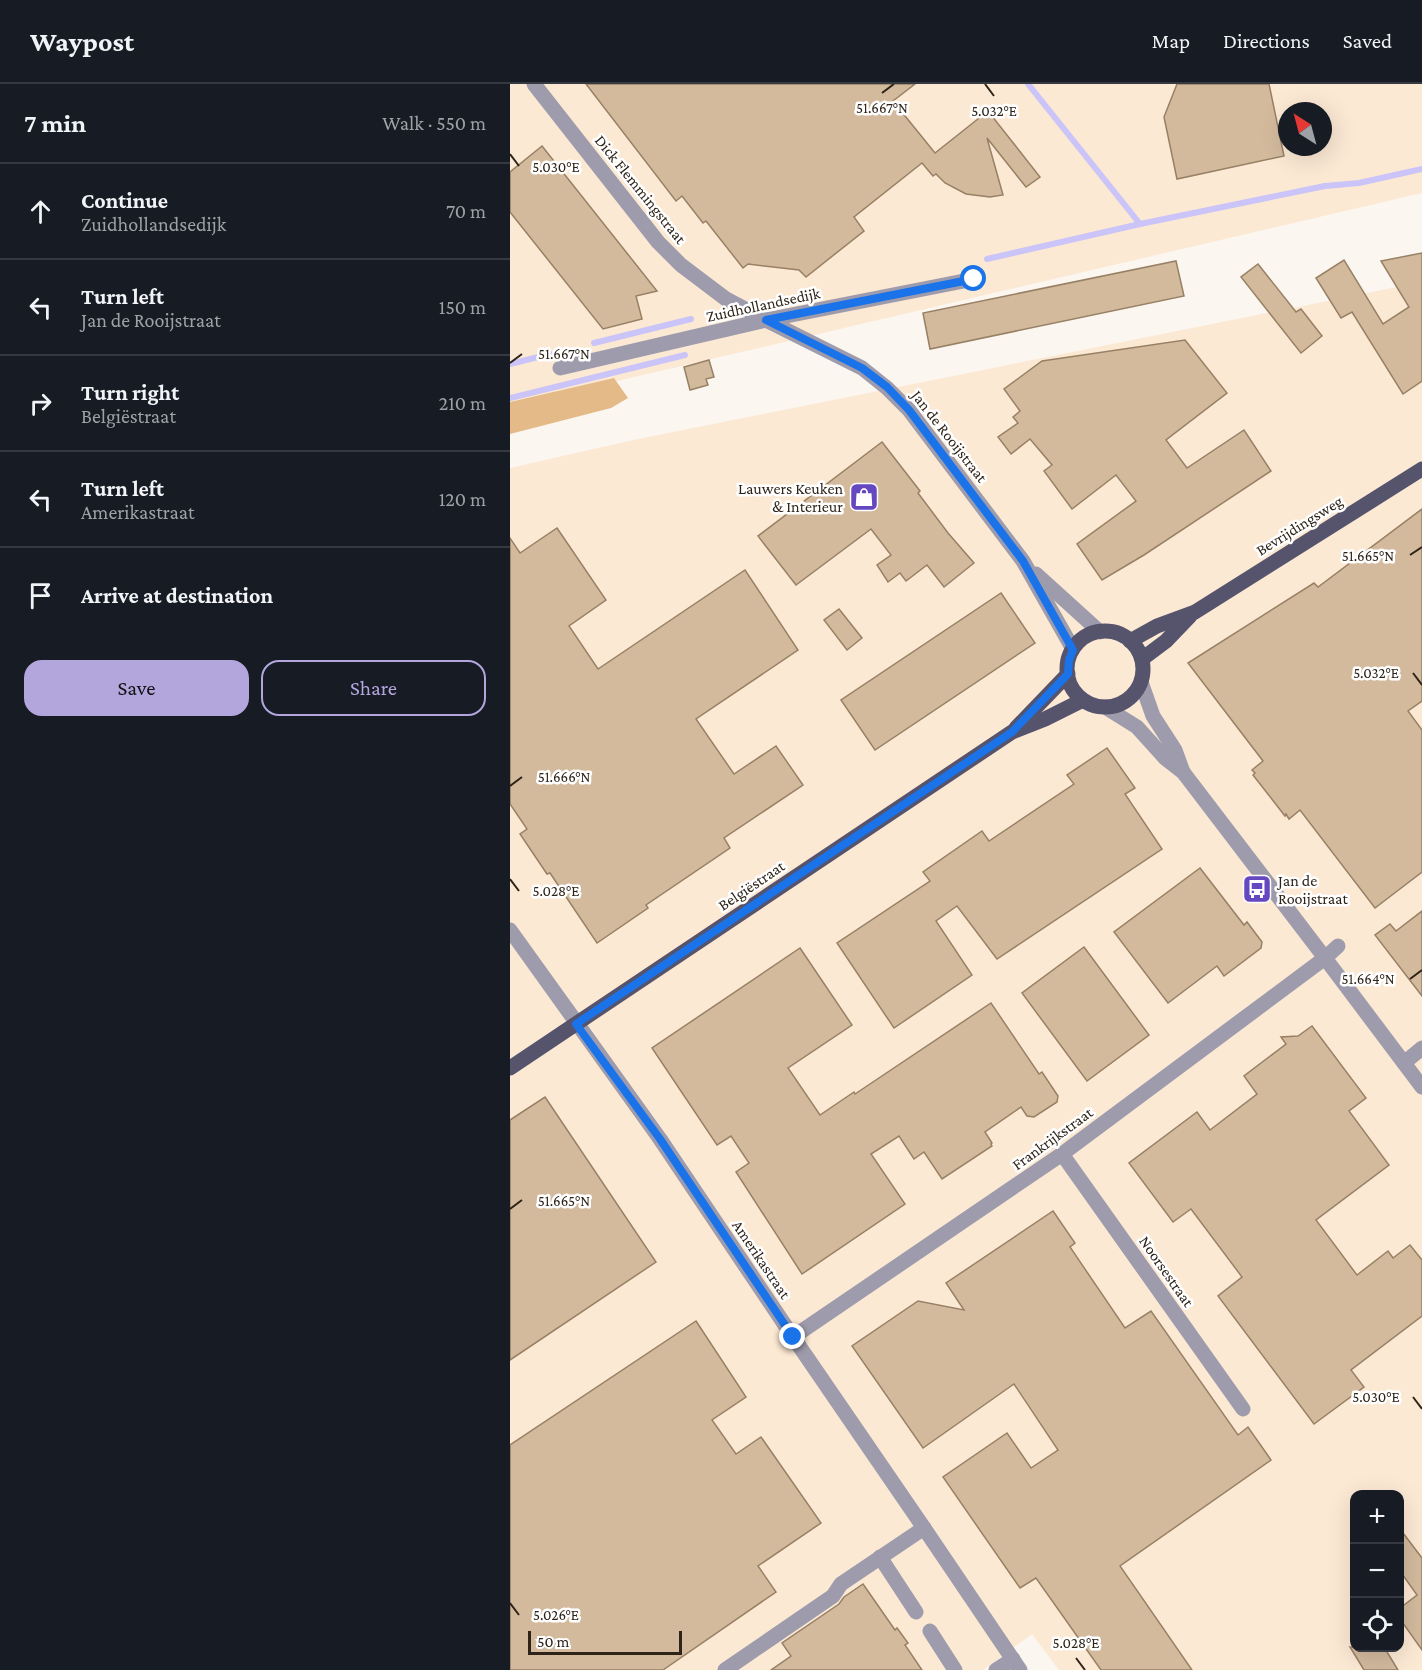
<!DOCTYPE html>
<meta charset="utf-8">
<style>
:root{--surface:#171b24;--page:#20242c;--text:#f1f3f6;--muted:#9ea1a6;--line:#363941;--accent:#b2a6dd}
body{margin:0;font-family:"Crimson Pro",serif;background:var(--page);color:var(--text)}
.controls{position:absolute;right:18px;bottom:18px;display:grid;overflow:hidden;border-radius:12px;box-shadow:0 6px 24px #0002}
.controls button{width:54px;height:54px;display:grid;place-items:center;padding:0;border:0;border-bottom:2px solid var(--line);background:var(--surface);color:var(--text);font:30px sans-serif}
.compass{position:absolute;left:768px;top:18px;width:54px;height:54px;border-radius:50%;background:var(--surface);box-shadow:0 6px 24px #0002;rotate:324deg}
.scale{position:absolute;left:18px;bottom:15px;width:154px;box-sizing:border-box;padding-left:6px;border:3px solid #2d2318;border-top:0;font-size:16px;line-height:21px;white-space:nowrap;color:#2d2318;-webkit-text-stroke:4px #fff;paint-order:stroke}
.stop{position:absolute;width:18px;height:18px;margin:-14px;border:4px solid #1a73e8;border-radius:50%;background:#fff}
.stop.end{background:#1a73e8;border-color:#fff;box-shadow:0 2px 6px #0008}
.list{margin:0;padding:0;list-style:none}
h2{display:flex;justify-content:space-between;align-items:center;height:78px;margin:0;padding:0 24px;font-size:26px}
h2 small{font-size:20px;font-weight:400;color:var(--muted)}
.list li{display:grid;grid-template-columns:39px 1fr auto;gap:18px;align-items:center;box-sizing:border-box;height:96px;padding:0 24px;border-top:2px solid var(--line)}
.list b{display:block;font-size:22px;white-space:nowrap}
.list p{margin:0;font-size:20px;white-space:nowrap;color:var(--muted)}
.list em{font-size:20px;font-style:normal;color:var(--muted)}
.actions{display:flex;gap:12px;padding:18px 24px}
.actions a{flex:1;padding:14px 0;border:2px solid var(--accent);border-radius:18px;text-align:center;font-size:21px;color:var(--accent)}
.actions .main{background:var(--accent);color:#111}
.icon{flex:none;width:33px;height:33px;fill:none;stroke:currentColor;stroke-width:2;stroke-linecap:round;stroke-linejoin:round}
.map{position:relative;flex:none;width:912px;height:1586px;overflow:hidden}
header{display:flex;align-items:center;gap:36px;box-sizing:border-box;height:84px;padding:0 30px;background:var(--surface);border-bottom:2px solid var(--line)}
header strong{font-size:28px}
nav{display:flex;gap:33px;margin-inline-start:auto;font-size:21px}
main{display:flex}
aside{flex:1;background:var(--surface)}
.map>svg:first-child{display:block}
.built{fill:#fce9d4;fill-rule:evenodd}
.green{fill:#e4bb88}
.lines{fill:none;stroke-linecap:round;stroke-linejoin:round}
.stream{stroke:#cac4f8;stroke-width:6}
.building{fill:#d3ba9d;stroke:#988065;stroke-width:1.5}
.minor{stroke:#9e9cac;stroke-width:15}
.major{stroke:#56536d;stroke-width:15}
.route{stroke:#1a73e8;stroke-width:8}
.ticks{fill:none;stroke:#2d2318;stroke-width:2}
.labels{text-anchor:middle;stroke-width:5;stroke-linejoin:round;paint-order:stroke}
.street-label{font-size:16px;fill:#2d2318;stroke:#fff}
.poi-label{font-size:16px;fill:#2d2318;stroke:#fff;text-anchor:end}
.ticks-label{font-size:15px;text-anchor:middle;fill:#2d2318;stroke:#fff;stroke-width:5;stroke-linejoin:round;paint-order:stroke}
</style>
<header>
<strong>Waypost</strong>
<nav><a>Map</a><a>Directions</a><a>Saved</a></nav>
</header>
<main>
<aside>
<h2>7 min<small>Walk · 550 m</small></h2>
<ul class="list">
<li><svg class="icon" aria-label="ahead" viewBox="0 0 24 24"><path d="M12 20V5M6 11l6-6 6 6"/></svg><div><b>Continue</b><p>Zuidhollandsedijk</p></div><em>70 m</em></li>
<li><svg class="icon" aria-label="left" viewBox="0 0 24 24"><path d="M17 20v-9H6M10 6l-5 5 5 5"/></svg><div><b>Turn left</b><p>Jan de Rooijstraat</p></div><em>150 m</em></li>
<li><svg class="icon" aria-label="right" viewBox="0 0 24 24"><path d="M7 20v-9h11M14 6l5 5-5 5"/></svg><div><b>Turn right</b><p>Belgiëstraat</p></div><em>210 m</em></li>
<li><svg class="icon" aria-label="left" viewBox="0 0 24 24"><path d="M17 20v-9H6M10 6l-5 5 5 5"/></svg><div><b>Turn left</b><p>Amerikastraat</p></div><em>120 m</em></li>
<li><svg class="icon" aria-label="arrive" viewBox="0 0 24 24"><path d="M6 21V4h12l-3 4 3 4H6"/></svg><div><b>Arrive at destination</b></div></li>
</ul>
<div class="actions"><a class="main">Save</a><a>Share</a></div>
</aside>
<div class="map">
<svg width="912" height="1586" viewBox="0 0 912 1586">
<rect width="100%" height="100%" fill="#fbf6f0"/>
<!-- built -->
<g class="built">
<path d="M0,0H912V109L0,322ZM777,27H813V63H777Z"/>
<path d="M912,198V1586H549L522,1550L473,1586H0V384L128,355ZM844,1410H890V1564H844Z"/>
</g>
<!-- green -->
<path class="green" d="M104,294L118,314L101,324L0,350V318Z"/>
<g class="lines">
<!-- stream -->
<g class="stream">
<path d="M518,0L630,140"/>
<path d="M477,175L630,140L815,102L849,99L912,85"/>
<path d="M84,259L181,235"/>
<path d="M0,280L40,270"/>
<path d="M0,314L175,271"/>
</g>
</g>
<!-- building -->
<g class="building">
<path d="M76,0H405L383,17L425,69L478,27L530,93L516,103L477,54L493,111L480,113L456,110L435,99L426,90L423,92L412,79L344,133L354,147L296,193L289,186L238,180L233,184L196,137L193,139L172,112L166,117Z"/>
<path d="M667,0H759L774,72L667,95L654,33Z"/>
<path d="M32,62L147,207L126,212L132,235L93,245L0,128V88Z"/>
<path d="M912,169V297L893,310L842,228L831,234L806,194L834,176L873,240L899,223L871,177Z"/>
<path d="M666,177L674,212L420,265L413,229Z"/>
<path d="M748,180L786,228L791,225L812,252L791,269L731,193Z"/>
<path d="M675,256L717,309L656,356L677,384L734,346L761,387L634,471L592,496L567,460L626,417L606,391L562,425L534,387L542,381L520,355L501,370L488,353L508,339L503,333L510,327L494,305L532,277Z"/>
<path d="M199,276L204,293L196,295L198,301L180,306L174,283Z"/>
<path d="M372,358L410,407L408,409L438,449L464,479L434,503L417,481L396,497L390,489L378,498L367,481L381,471L361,445L286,501L248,452Z"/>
<path d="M912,425V617L898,627L912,646V788L865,824L790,726L779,735L776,730L775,732L743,691L745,689L742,686L753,677L678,579L804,499L808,503Z"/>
<path d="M47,444L96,516L59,542L88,585L235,486L288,566L186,635L224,690L266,662L293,701L214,754L220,764L136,821L138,824L87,859L40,789L37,790L10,750L17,745L0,720V454L10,469Z"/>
<path d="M491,509L525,559L365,666L331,616Z"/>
<path d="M329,525L352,554L337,566L314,536Z"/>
<path d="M597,664L625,704L615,710L652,765L487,875L447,822L426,837L462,891L384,944L327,859L420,797L413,788L472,747L479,757L564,700L557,691Z"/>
<path d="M690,784L734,841L737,838L752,858L751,864L714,892L707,882L658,919L604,848Z"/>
<path d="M912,827V912L865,851L880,840L886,847Z"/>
<path d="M574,863L639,951L577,997L512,909Z"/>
<path d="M290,864L342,941L278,984L310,1031L344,1008L345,1010L481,919L529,990L532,988L548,1012L547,1018L524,1033L517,1032L511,1023L475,1048L482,1059L481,1060L482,1062L432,1095L414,1068L404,1075L389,1052L361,1070L395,1120L292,1190L226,1088L239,1079L221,1052L207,1061L142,964Z"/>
<path d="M802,942L856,1014L839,1027L879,1081L806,1136L847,1191L878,1167L883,1174L900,1161L912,1176V1232L841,1286L854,1303L804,1340L708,1212L732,1193L681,1125L663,1138L619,1079L687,1028L700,1046L747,1010L734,992L776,960L771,953L788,952Z"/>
<path d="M35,1013L146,1178L0,1276V1036Z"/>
<path d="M543,1127L565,1159L560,1163L615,1244L641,1227L728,1351L738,1343L761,1376L610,1482L682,1586H591L526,1494L510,1504L433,1393L497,1349L521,1384L548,1366L504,1300L413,1364L342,1262L408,1217L454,1226L436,1199Z"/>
<path d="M186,1237L236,1313L202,1336L226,1370L251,1353L311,1439L248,1482L266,1508L153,1586H0V1361Z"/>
<path d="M890,1445L912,1474V1566L890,1535V1524L907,1511L890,1487Z"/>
<path d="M353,1500L385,1546L387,1544L398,1559L395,1561L412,1586H261L281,1572L272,1559L329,1520L334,1513Z"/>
<path d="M840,1563H874L888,1586H854Z"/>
</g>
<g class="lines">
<!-- minor -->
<g class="minor">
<path d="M24,0L148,158L171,181L216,215L256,236L352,284L377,304L399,326L513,477L563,565"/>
<path d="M50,284L256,236L464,195"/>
<path d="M526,490L590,548"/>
<path d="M631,598L643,632L665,666L673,688"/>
<path d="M595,623L627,643L655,674L673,688L815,874L912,1003"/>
<path d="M0,846L150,1055L283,1253L414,1444L510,1586"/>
<path d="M894,979L912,964"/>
<path d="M552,1070L733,1325"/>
<path d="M283,1253L552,1070L815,874L828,862"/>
<path d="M370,1473L406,1528"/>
<path d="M420,1547L445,1586"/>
<path d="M215,1586L323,1512L331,1500L414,1444"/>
<path d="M486,1586L503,1575"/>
</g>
<!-- major -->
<g class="major">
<circle cx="595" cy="585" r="38"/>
<path d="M620,557L647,542L685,528L912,385"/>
<path d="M632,575L656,557L680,532"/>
<path d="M506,644L558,590"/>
<path d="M0,984L502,648L535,635L573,616"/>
</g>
</g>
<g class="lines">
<!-- route -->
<path class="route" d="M283,1253L150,1055L66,940L502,648L558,590L559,576L563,566L513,477L399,326L377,303L352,284L256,236L464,195"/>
</g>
<!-- ticks -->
<path class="ticks" d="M475,0L484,12M372,9L384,0M0,70L9,82M0,279L12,270M900,471L912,463M903,589L912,601M0,702L12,693M0,795L9,807M900,895L912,886M0,1125L12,1116M903,1313L912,1325M0,1519L9,1531M566,1574L575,1586"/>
<!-- icons -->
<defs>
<g id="shop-square" transform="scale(1.5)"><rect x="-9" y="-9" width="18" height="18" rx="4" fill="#6547bf" stroke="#fff"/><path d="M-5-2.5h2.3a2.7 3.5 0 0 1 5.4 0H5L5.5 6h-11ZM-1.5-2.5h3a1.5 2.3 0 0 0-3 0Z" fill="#fff"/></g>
<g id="bus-square" transform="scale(1.5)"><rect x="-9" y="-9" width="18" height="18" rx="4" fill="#6547bf" stroke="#fff"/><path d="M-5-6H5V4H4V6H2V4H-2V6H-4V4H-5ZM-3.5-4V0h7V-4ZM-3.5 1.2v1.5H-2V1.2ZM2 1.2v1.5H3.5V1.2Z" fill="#fff"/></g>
</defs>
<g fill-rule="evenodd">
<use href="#shop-square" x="354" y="413"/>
<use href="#bus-square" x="747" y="805"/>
</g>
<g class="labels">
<!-- street labels -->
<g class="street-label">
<text transform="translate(131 105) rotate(51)" y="6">Dick Flemmingstraat</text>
<text transform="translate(253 220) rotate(-12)" y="6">Zuidhollandsedijk</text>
<text transform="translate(440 352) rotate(52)" y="6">Jan de Rooijstraat</text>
<text transform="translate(789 441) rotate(-32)" y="6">Bevrijdingsweg</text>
<text transform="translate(241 801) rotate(-34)" y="6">Belgiëstraat</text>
<text transform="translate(542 1054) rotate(-36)" y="6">Frankrijkstraat</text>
<text transform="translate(252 1175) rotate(56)" y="6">Amerikastraat</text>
<text transform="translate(657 1187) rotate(55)" y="6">Noorsestraat</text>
</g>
<!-- poi labels -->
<g class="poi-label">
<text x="333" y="410">Lauwers Keuken<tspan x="333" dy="18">&amp; Interieur</tspan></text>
<text x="768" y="802" text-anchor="start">Jan de<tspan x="768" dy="18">Rooijstraat</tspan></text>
</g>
</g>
<g class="ticks-label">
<text x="372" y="29">51.667°N</text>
<text x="484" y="32">5.032°E</text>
<text x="46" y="88">5.030°E</text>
<text x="54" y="275">51.667°N</text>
<text x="858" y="477">51.665°N</text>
<text x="866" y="594">5.032°E</text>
<text x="54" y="698">51.666°N</text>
<text x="46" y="812">5.028°E</text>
<text x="858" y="900">51.664°N</text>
<text x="54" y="1122">51.665°N</text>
<text x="866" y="1318">5.030°E</text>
<text x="46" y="1536">5.026°E</text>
<text x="566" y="1564">5.028°E</text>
</g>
</svg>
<div class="controls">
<button>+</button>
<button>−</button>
<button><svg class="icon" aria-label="locate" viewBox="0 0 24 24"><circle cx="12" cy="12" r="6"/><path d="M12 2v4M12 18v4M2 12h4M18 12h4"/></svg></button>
</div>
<svg class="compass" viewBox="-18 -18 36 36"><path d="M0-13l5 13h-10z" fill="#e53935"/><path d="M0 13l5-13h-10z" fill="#9ea1a6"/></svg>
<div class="scale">50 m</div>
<div class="stop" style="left:464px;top:195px"></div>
<div class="stop end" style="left:283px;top:1253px"></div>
</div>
</main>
